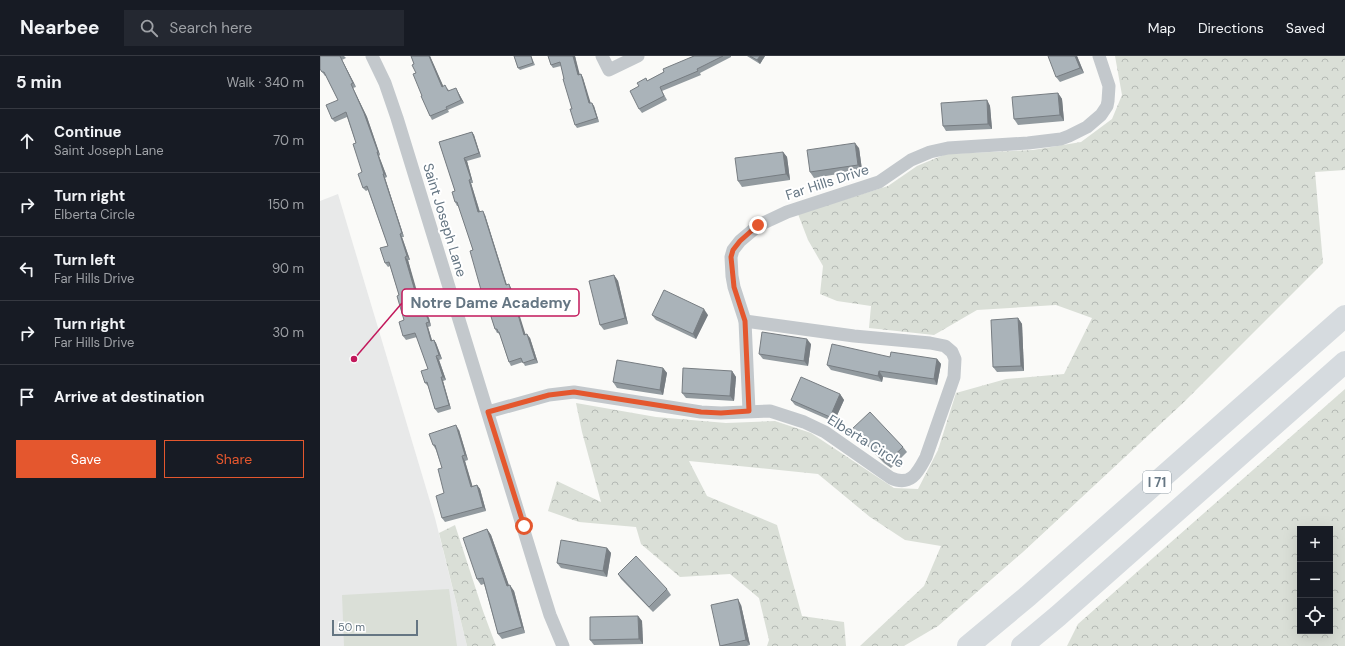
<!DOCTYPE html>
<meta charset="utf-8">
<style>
:root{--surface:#171b24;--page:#242831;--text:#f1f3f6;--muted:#9ea1a6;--line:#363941;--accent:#e4572e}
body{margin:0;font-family:"DM Sans",sans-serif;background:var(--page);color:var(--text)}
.controls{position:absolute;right:12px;bottom:12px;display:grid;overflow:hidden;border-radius:0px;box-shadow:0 4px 16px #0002}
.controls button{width:36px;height:36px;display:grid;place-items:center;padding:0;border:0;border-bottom:1px solid var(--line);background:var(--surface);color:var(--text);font:20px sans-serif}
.scale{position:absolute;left:12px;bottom:10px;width:86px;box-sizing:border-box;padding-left:4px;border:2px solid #657683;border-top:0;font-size:11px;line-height:14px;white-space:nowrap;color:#657683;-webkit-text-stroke:3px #fff;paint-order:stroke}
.stop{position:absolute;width:12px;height:12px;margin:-9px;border:3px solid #e4572e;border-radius:50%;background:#fff}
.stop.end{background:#e4572e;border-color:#fff;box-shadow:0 1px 4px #0008}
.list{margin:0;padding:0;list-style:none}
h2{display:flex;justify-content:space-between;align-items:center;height:52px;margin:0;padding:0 16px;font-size:17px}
h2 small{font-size:13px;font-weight:400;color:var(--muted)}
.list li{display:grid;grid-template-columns:26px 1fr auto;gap:12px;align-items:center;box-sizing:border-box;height:64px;padding:0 16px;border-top:1px solid var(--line)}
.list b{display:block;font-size:15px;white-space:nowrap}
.list p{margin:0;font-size:13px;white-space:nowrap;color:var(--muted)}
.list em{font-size:13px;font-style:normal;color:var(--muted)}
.actions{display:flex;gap:8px;padding:12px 16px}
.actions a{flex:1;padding:9px 0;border:1px solid var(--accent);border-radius:0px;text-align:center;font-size:14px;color:var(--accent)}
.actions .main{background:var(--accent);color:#fff}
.icon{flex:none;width:22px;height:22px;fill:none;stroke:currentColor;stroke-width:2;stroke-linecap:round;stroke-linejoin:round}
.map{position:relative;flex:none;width:1025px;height:590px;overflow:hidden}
header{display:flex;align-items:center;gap:24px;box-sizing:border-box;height:56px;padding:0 20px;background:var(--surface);border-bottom:1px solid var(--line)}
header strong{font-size:19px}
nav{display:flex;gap:22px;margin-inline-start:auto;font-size:14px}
.search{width:280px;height:36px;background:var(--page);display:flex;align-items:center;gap:10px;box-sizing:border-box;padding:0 14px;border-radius:0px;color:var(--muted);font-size:15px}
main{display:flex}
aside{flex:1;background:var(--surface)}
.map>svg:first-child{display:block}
.built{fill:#e8e9e9}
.grass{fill:#dadfd7}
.forest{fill:url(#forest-crowns);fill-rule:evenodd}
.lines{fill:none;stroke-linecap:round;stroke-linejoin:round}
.street{stroke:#c3c8cc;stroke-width:13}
.highway{stroke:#d6dbdf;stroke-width:22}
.wall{fill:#929a9f}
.shaded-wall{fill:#777d82}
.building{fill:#aab3b9;stroke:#777d82}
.route{stroke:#e4572e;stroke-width:5}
.labels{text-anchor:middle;stroke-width:4;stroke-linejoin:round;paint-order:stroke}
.shield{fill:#fff;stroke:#939fa8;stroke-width:1}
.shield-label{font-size:13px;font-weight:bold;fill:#657683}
.street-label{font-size:14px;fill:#657683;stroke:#fff}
.leader{fill:none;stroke:#c2185b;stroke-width:1.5}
.callout-dot{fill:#c2185b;stroke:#fff;stroke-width:1.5}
.callout{fill:#fff;stroke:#c2185b;stroke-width:1.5}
.callout-label{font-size:15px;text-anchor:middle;font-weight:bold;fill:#657683}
</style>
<header>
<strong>Nearbee</strong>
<div class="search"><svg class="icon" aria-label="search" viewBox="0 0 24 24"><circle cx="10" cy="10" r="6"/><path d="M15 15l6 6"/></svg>Search here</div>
<nav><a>Map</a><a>Directions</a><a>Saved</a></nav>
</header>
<main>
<aside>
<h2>5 min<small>Walk · 340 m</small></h2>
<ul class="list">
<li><svg class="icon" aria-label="ahead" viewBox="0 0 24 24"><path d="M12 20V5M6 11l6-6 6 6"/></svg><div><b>Continue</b><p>Saint Joseph Lane</p></div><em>70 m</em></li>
<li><svg class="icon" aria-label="right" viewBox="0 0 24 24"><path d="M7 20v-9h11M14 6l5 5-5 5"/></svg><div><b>Turn right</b><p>Elberta Circle</p></div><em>150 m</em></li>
<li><svg class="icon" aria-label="left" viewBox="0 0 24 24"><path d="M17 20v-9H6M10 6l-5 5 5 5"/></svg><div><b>Turn left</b><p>Far Hills Drive</p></div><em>90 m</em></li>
<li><svg class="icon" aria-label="right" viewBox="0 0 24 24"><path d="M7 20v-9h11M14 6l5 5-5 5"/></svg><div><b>Turn right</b><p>Far Hills Drive</p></div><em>30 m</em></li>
<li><svg class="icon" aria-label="arrive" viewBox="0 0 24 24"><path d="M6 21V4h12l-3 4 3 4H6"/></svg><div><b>Arrive at destination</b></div></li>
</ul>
<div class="actions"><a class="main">Save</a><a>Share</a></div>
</aside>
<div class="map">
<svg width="1025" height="590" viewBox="0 0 1025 590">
<defs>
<pattern id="forest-crowns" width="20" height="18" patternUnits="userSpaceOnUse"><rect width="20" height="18" fill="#dadfd7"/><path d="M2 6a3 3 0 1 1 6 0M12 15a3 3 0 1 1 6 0" fill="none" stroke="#b4b9b4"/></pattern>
</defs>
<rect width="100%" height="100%" fill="#fafaf8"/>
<!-- built -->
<path class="built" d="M18,138L115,462L147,590H0V145Z"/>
<!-- grass -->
<path class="grass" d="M129,533L137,590H24L22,539Z"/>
<!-- forest -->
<g class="forest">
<path d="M795,0H1025V114L995,116L1003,207L862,348L703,496L618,570L584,590H540L604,530L621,490L585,484L550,461L498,418L369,405L387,440L457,469L482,560L524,566L526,590H447L449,584L439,542L410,518L360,521L321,488L316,471L259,466L228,455L237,425L281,446L262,376L256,347L336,361L406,367L455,365L491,377L574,432L598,433L618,394L636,337L686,323L744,318L772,262L736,249L657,254L614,279L549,272L551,250L517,245L500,238L503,210L488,184L478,158L568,130L597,110L626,98L713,94L761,86L792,63L802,39Z"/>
<path d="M1025,333V590H747L758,568ZM980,473H1010V575H980Z"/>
<path d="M135,469L163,555L176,590H147L119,477Z"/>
</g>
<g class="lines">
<!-- street -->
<g class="street">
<path d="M52,0L65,27L77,62L220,527L230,559L243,590"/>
<path d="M282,0L289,14L318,0"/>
<path d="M429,355L425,265L414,231L412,220L411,201L413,194L420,185L439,169L467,156L559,126L591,104L610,96L628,92L708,87L741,83L749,80L767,71L781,59L787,50L788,45L789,30L779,0"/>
<path d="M168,356L229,339L254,336L381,356L401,357L450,355L484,366L505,376L571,422C591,431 598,416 606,401L634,321L635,303L632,296L625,290L610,287L534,280L425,265"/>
</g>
<!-- highway -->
<g class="highway">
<path d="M648,590L708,540L1025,260"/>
<path d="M702,590L738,560L1025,306"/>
</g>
</g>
<!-- wall -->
<g class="wall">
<path d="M0,0H24L26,2L22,4L36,31L33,32L47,61L60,99L59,100L67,121L65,122L84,181H82L90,204H88L96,235L103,259L106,258L109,262L111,270L108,271L112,284H114L116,287L122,303L119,304L126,324L123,325L131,353L118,357L115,353L108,330L105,327L108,313L97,281L86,284L83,280L84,264L79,239L70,210L68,211L65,207L68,190L48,134L46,135L43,132L42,116L36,87L27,61L15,66L12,63L18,44L6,20H5L0,13Z"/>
<path d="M91,0H110L123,30L128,33L129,35L138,36L144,47L128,54L129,56L112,64L110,60L102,40L96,17L94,8Z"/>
<path d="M194,0H211L215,9L200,14L198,12Z"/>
<path d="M228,0H255L259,19L261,18L263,22L270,47L274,50L279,66L257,72L255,69L252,53L241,10L233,12L231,9Z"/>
<path d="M374,0H411V1L380,17L381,19L342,35L347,44L322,57L319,53V30L327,25L344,16Z"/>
<path d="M427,0H445L440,8Z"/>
<path d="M757,0L764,17L740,26L736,21Z"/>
<path d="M738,37L742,43L744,65L698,69L694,63Z"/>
<path d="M667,44L670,50L672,73L626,75L623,70Z"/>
<path d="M152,76L154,79L161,101L147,105L153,127H151L160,156L165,159L187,229L191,232L205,279L210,282L218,307L205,310L203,306L191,310L189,306L180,279L178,277H177L175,273L168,252L165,248L153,194L139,150H137L135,146V135L119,86Z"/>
<path d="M539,92L542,114L494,122L490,116Z"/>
<path d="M463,96L467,101L470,124L422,131L418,125Z"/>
<path d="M294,219L298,225L308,268L284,274L280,269Z"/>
<path d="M332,259H388L376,283L336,264Z"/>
<path d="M698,262L702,268L704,315L677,316L673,311Z"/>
<path d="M491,288L488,310L443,303L439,298Z"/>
<path d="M570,301L617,303L621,308L617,329L563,321L562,326L511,314L507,309Z"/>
<path d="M343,312L347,317L343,339L297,332L293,326Z"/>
<path d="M412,315L416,321L414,345L366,342L362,337Z"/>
<path d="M520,338L524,344L514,366L475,349L471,344Z"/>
<path d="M532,373L583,391L587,396L571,412L564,407L536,378Z"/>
<path d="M139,374L148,404L145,405L152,430L157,429L160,433L166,455L125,466L122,462L124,437L122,412L116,394L113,389Z"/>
<path d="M167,473L171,479L189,530L194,535L205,577L182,583L178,578L164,528L161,529L157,523Z"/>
<path d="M287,492L291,497L287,521L241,512L237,507Z"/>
<path d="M298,518L347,533L351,539L333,556L301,523Z"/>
<path d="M421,549L430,589L427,590H400Z"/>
<path d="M318,560L322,565L323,588L274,589L270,584Z"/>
</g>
<!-- shaded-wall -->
<g class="shaded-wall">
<path d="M19,0L22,4L36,31L33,27Z"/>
<path d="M109,0H110L125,34L122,31Z"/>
<path d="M253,0H255L261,23L258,19Z"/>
<path d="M440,0H445L440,8L437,4Z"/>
<path d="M755,0H757L764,17L760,12Z"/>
<path d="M261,18L263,22L272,51L269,47Z"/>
<path d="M31,28L33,32L47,61L60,99L58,96Z"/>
<path d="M136,32L138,36L144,47L141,44Z"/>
<path d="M738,37L742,43L744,65L740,59Z"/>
<path d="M667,44L670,50L672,73L668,68Z"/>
<path d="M272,47L274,50L279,66L277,62Z"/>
<path d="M152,76L154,79L161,101L159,97Z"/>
<path d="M535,87L539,92L542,114L538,109Z"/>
<path d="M57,96L59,100L67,121L64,118Z"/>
<path d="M463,96L467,101L470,124L466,118Z"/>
<path d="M144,102L147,105L153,127L151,123Z"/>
<path d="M63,118L65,122L84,181L82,177Z"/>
<path d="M149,124L151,127L161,160L158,156Z"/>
<path d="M163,155L165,159L188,233L186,229Z"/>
<path d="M80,178L82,181L90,204L87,200Z"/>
<path d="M85,201L88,204L105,263L102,259Z"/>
<path d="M294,219L298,225L308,268L305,262Z"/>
<path d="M189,228L191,232L207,283L204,279Z"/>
<path d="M384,253L388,259L376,283L373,278Z"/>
<path d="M106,258L109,262L111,270L109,266Z"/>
<path d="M698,262L702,268L704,315L701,310Z"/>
<path d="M106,267L108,271L113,288L111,285Z"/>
<path d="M207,278L210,282L218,307L215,303Z"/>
<path d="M487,283L491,288L488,310L484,305Z"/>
<path d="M114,284L116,287L122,303L119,299Z"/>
<path d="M116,300L119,304L126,324L123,321Z"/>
<path d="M617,303L621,308L617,329L614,323Z"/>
<path d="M343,312L347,317L343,339L340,334Z"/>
<path d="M412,315L416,321L414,345L410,340Z"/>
<path d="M559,315L563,321L562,326L558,320Z"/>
<path d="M121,321L123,325L131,353L129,349Z"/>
<path d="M520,338L524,344L514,366L510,361Z"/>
<path d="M136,369L139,374L148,404L145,399Z"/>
<path d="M142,400L145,405L154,435L151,431Z"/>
<path d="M157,429L160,433L166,455L163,451Z"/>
<path d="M167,473L171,479L191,535L187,530Z"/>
<path d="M287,492L291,497L287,521L283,515Z"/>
<path d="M190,529L194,535L205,577L202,571Z"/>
<path d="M418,543L421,549L430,589L426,584Z"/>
<path d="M318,560L322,565L323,588L319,583Z"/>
</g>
<!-- building -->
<g class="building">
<path d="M0,0H20L33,27L31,28L44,57L58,96H57L64,118H63L82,177L80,178L87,200L85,201L102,259L106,258L109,266L106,267L111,285L114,284L119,299L116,300L123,321H121L129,349L115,353L107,326L105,327L101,315L108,313L95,277L83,280L79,266L84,264L77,240L79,239L69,206L65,207L60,192L68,190L47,130L43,132L38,118L42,116L33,88L36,87L26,56L12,63L6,49L18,44L4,16H2L0,13Z"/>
<path d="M91,0H109L122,31L125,29L128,35L136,32L141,44L126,51L127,53L110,60L101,40H102L93,18L96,17L92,9L94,8Z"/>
<path d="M194,0H211L213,7L198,12Z"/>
<path d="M228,0H253L258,19L261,18L269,47H272L277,62L255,69L250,53H252L243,23H244L240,6L231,9Z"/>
<path d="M374,0H403L377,13L378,15L340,31L344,40L319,53L310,35L319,30L317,27L326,22L327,25L344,16L343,13Z"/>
<path d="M430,0H440L437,4Z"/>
<path d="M728,0H755L760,12L736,21Z"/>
<path d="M738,37L740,59L694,63L692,41Z"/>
<path d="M667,44L668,68L623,70L621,47Z"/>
<path d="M152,76L159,97L144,102L151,123L149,124L158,156L163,155L186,229L189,228L204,279L207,278L215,303L203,307L201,302L189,306L179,276H178L177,273H175L167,248H165L150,195L153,194L137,146H135L132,136L135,135L119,86Z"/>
<path d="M535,87L538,109L490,116L487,94Z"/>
<path d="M463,96L466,118L418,125L415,102Z"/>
<path d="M294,219L305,262L280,269L269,225Z"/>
<path d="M344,234L384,253L373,278L332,259Z"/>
<path d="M698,262L701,310L673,311L671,264Z"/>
<path d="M442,276L487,283L484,305L439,298Z"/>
<path d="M512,288L570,301L571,296L617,303L614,323L559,315L558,320L507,309Z"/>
<path d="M297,304L343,312L340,334L293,326Z"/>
<path d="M363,312L412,315L410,340L362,337Z"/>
<path d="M481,321L520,338L510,361L471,344Z"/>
<path d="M550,356L583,391L567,406L560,402L532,373Z"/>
<path d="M136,369L145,399L142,400L151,431L157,429L163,451L122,462L116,440L124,437L118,413L122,412L115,389H113L109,378Z"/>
<path d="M167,473L187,530L190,529L202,571L178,578L163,522L157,523L143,482Z"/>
<path d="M241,484L287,492L283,515L237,507Z"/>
<path d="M316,500L347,533L329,551L298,518Z"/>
<path d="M418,543L426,584L400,590L391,549Z"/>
<path d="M318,560L319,583L270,584V561Z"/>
</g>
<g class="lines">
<!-- route -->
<path class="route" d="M204,470L168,356L229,339L254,336L381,356L401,357L429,355L425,265L414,231L411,201L413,194L420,185L438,169"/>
</g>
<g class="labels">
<!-- shield labels -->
<rect class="shield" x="823" y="415" width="28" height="22" rx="3"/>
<g class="shield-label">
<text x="837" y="431">I 71</text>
</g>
<!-- street labels -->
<g class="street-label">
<text transform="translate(507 126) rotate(-18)" y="5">Far Hills Drive</text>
<text transform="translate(125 164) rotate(73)" y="5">Saint Joseph Lane</text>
<text transform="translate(546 385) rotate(32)" y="5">Elberta Circle</text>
</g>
</g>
<!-- callouts -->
<path class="leader" d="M34 303L82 247"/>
<circle class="callout-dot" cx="34" cy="303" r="4"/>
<rect class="callout" x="82" y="233" width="177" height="27" rx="4"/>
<g class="callout-label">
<text x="171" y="252">Notre Dame Academy</text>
</g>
</svg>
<div class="controls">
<button>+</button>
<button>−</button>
<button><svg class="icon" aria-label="locate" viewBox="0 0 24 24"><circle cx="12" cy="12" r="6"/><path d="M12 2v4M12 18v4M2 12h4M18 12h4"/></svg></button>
</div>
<div class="scale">50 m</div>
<div class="stop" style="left:204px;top:470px"></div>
<div class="stop end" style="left:438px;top:169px"></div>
</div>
</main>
